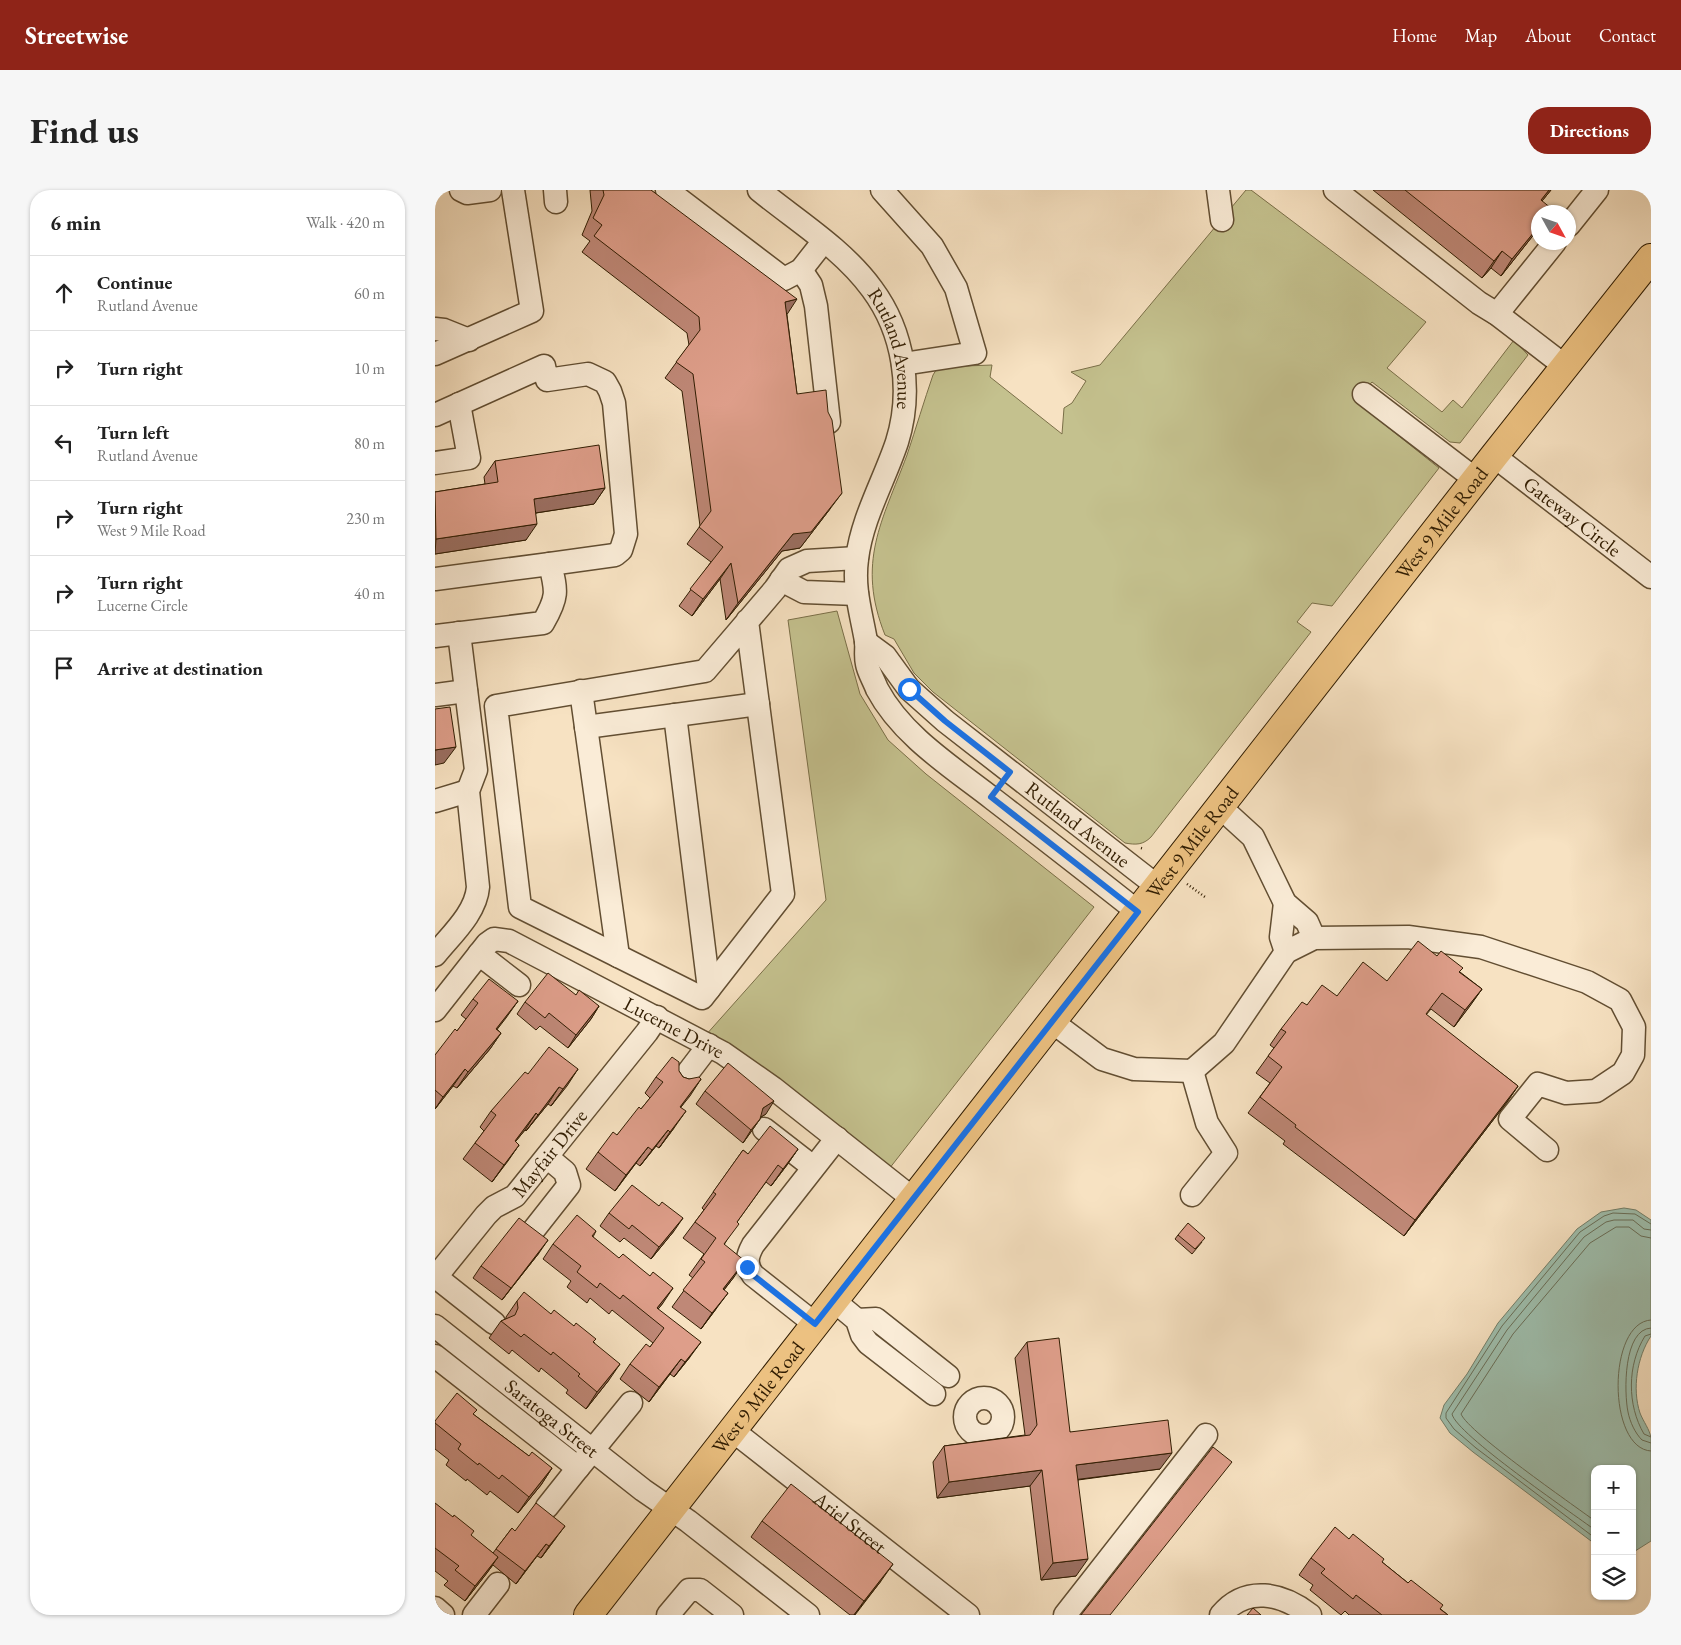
<!DOCTYPE html>
<meta charset="utf-8">
<style>
:root{--surface:#fff;--page:#f6f6f6;--text:#222;--muted:#767676;--line:#e0e0e0;--accent:#8f2418}
body{margin:0;font-family:"EB Garamond",serif;background:var(--page);color:var(--text)}
.controls{position:absolute;right:15px;bottom:15px;display:grid;overflow:hidden;border-radius:10px;box-shadow:0 1px 4px #0004}
.controls button{width:45px;height:45px;display:grid;place-items:center;padding:0;border:0;border-bottom:1px solid var(--line);background:var(--surface);color:var(--text);font:25px sans-serif}
.compass{position:absolute;left:1096px;top:15px;width:45px;height:45px;border-radius:50%;background:var(--surface);box-shadow:0 1px 4px #0004;rotate:130deg}
.stop{position:absolute;width:15px;height:15px;margin:-11px;border:4px solid #1a73e8;border-radius:50%;background:#fff}
.stop.end{background:#1a73e8;border-color:#fff;box-shadow:0 1px 5px #0008}
.list{margin:0;padding:0;list-style:none}
h2{display:flex;justify-content:space-between;align-items:center;height:65px;margin:0;padding:0 20px;font-size:21px}
h2 small{font-size:16px;font-weight:400;color:var(--muted)}
.list li{display:grid;grid-template-columns:32px 1fr auto;gap:15px;align-items:center;box-sizing:border-box;height:75px;padding:0 20px;border-top:1px solid var(--line)}
.list b{display:block;font-size:19px;white-space:nowrap}
.list p{margin:0;font-size:16px;white-space:nowrap;color:var(--muted)}
.list em{font-size:16px;font-style:normal;color:var(--muted)}
.icon{flex:none;width:28px;height:28px;fill:none;stroke:currentColor;stroke-width:2;stroke-linecap:round;stroke-linejoin:round}
.map{position:relative;flex:none;width:1216px;height:1425px;overflow:hidden;border-radius:20px}
header{display:flex;align-items:center;gap:30px;box-sizing:border-box;height:70px;padding:0 25px;background:var(--accent);color:#fff}
header strong{font-size:24px}
nav{display:flex;gap:28px;margin-inline-start:auto;font-size:18px}
.intro{display:flex;align-items:center;justify-content:space-between;box-sizing:border-box;height:120px;padding:0 30px}
h1{margin:0;font-size:35px}
.button{padding:12px 22px;border-radius:20px;background:var(--accent);color:#fff;font-size:18px;font-weight:700}
main{display:flex;gap:30px;padding:0 30px}
aside{flex:1;background:var(--surface);border-radius:20px;box-shadow:0 1px 4px #0004}
.map>svg:first-child{display:block}
.green{fill:#c4c18e;stroke:#7a6f48}
.water{fill:#9ebfae;stroke:#727e69}
.lines{fill:none;stroke-linecap:round;stroke-linejoin:round}
.shore{stroke:#686e58;stroke-width:1}
.minor-casing{stroke:#624e32;stroke-width:25}
.major-casing{stroke:#311d02;stroke-width:30}
.path{stroke:#311d02;stroke-width:2.5;stroke-dasharray:1 2.5;stroke-linecap:butt}
.minor{stroke:#faecd7;stroke-width:22}
.major{stroke:#ecc181;stroke-width:28}
.wall{fill:#bf8877;stroke:#311d02}
.shaded-wall{fill:#9b6f61;stroke:#311d02}
.building{fill:#de9e8a;stroke:#311d02}
.route{stroke:#1a73e8;stroke-width:6}
.labels{text-anchor:middle;stroke-width:4;stroke-linejoin:round;paint-order:stroke}
.street-label{font-size:20px;fill:#311d02;stroke:#faecd7}
</style>
<header>
<strong>Streetwise</strong>
<nav><a>Home</a><a>Map</a><a>About</a><a>Contact</a></nav>
</header>
<div class="intro"><h1>Find us</h1><a class="button">Directions</a></div>
<main>
<aside>
<h2>6 min<small>Walk · 420 m</small></h2>
<ul class="list">
<li><svg class="icon" aria-label="ahead" viewBox="0 0 24 24"><path d="M12 20V5M6 11l6-6 6 6"/></svg><div><b>Continue</b><p>Rutland Avenue</p></div><em>60 m</em></li>
<li><svg class="icon" aria-label="right" viewBox="0 0 24 24"><path d="M7 20v-9h11M14 6l5 5-5 5"/></svg><div><b>Turn right</b></div><em>10 m</em></li>
<li><svg class="icon" aria-label="left" viewBox="0 0 24 24"><path d="M17 20v-9H6M10 6l-5 5 5 5"/></svg><div><b>Turn left</b><p>Rutland Avenue</p></div><em>80 m</em></li>
<li><svg class="icon" aria-label="right" viewBox="0 0 24 24"><path d="M7 20v-9h11M14 6l5 5-5 5"/></svg><div><b>Turn right</b><p>West 9 Mile Road</p></div><em>230 m</em></li>
<li><svg class="icon" aria-label="right" viewBox="0 0 24 24"><path d="M7 20v-9h11M14 6l5 5-5 5"/></svg><div><b>Turn right</b><p>Lucerne Circle</p></div><em>40 m</em></li>
<li><svg class="icon" aria-label="arrive" viewBox="0 0 24 24"><path d="M6 21V4h12l-3 4 3 4H6"/></svg><div><b>Arrive at destination</b></div></li>
</ul>
</aside>
<div class="map">
<svg width="1216" height="1425" viewBox="0 0 1216 1425">
<rect width="100%" height="100%" fill="#f7e2c2"/>
<filter id="stains"><feTurbulence type="fractalNoise" baseFrequency=".004" numOctaves="4"/><feColorMatrix values="0 0 0 0 .2 0 0 0 0 .09 0 0 0 0 .02 0 0 0 .5 -.17"/></filter>
<radialGradient id="worn" r=".72"><stop offset=".6" stop-color="#630" stop-opacity="0"/><stop offset="1" stop-color="#630" stop-opacity=".3"/></radialGradient>
<!-- green -->
<g class="green">
<path d="M811,0H816L991,132L952,178L1007,222L1018,210L1027,218L1079,150L1093,165L1025,253L1015,252L937,192L920,211L1004,278L897,416L877,413L862,432L876,442L716,647C708,655 701,655 690,653L498,502L479,483L459,449L450,445C421,372 447,332 472,265C481,238 489,211 498,185L503,177L557,175L555,187L627,244L629,218L637,213L651,191L636,182L665,175Z"/>
<path d="M402,421L425,504L453,550L491,584L659,717L454,979L270,846L391,710L353,430Z"/>
</g>
<!-- water -->
<path class="water" d="M1189,1018L1201,1020L1216,1030V1146C1202,1167 1197,1199 1205,1223C1208,1231 1215,1240 1216,1248C1216,1278 1216,1320 1216,1351L1197,1363V1279H1160V1354L1038,1262L1015,1243L1005,1228L1009,1215L1032,1184L1063,1133L1142,1039L1166,1022Z"/>
<g class="lines">
<!-- shore -->
<g class="shore">
<path d="M1216,1130C1172,1132 1172,1259 1216,1261"/>
<path d="M1216,1138C1188,1139 1189,1203 1193,1222C1195,1232 1200,1243 1207,1250L1216,1253"/>
<path d="M1216,1144L1210,1146C1192,1175 1192,1215 1209,1244L1216,1247"/>
<path d="M1160,1331C1137,1314 1034,1243 1026,1224L1078,1144L1155,1053L1181,1037H1194L1206,1046L1216,1048"/>
<path d="M1160,1340C1137,1323 1021,1244 1017,1224L1072,1140L1149,1047L1171,1032L1179,1030H1198L1209,1039L1216,1040"/>
<path d="M1160,1348L1041,1258L1019,1239L1011,1228V1223L1067,1136L1145,1042L1169,1026L1178,1023L1200,1024L1216,1034"/>
</g>
<!-- minor casing -->
<g class="minor-casing">
<g id="minor">
<path d="M26,0L32,3L55,0"/>
<path d="M120,0L121,12"/>
<path d="M232,0L349,89L366,80L388,52"/>
<path id="s1" d="M324,0C362,31 408,59 437,99C469,142 478,201 462,252C449,291 427,328 422,369C418,399 426,422 431,451C432,458 430,466 432,474C433,481 439,491 442,499C467,546 517,577 558,609C606,646 655,684 703,722"/>
<path d="M447,0L497,56L521,98L540,163L468,174"/>
<path d="M783,0L787,30"/>
<path d="M900,0L1044,113L1062,124L1131,177"/>
<path d="M1134,35L1162,0"/>
<path d="M366,80L376,95L381,116L394,232"/>
<path d="M1062,124L1120,52"/>
<path d="M0,139L9,140L34,150"/>
<path d="M0,164L97,121L78,0"/>
<path d="M929,204L1040,289"/>
<path d="M0,225L109,176L112,190L153,184L170,192L175,201L179,213L191,344L186,360L180,365L115,374C122,402 123,407 108,433L0,446"/>
<path id="s2" d="M1059,266L1216,387"/>
<path d="M0,273L34,268L24,214"/>
<path d="M0,389L115,374"/>
<path d="M346,390L369,402L422,404"/>
<path d="M312,431L348,704L267,808L85,717L61,516L270,481L340,399L354,379L372,371L422,368"/>
<path id="s3" d="M431,452L450,466L474,499L510,531L722,696"/>
<path d="M146,501L183,766"/>
<path d="M0,505L31,501"/>
<path d="M240,525L274,799"/>
<path d="M151,537L323,514"/>
<path d="M0,611L33,601"/>
<path d="M784,616L818,647L850,713L872,732L879,748"/>
<path d="M850,713L846,747L851,762"/>
<path d="M44,764L84,795"/>
<path d="M0,765C16,745 41,723 43,697L33,601L41,580L24,443"/>
<path id="s4" d="M0,820L52,754L59,749L74,751L288,863L338,898L477,1008"/>
<path d="M616,831L667,869L699,879L757,881L789,853L851,762L879,748L973,747L1046,757L1152,792L1185,810L1199,837L1198,865L1188,883L1161,901L1131,903L1103,894L1075,929L1112,960"/>
<path d="M245,893L274,855"/>
<path d="M329,939L378,977"/>
<path d="M757,1005L791,963L772,933L757,881"/>
<path d="M97,1042L134,995L130,982L112,967"/>
<path d="M1,1087L59,1133"/>
<path id="s5" d="M0,1088L51,1025L59,1017L80,1006L212,842L222,827"/>
<path d="M398,1110L422,1130L427,1145L433,1153L499,1204"/>
<path d="M422,1130L441,1129L513,1186"/>
<path d="M380,1134L318,1085C310,1074 312,1066 318,1055L402,948"/>
<path id="s6" d="M0,1136L208,1300L253,1331L373,1425"/>
<path d="M0,1166L143,1278L196,1213"/>
<circle cx="549" cy="1227" r="19"/>
<path id="s7" d="M297,1240L533,1425"/>
<path d="M112,1317L143,1278"/>
<path d="M0,1418L8,1425"/>
<path d="M39,1425L63,1394"/>
<path d="M233,1425L254,1400H265L297,1425"/>
<path d="M630,1425L771,1245"/>
<path d="M786,1425C811,1395 847,1403 875,1425"/>
</g>
</g>
<!-- major casing -->
<g class="major-casing">
<g id="major">
<path id="s8" d="M153,1425L1059,266L1216,68"/>
</g>
</g>
<!-- path -->
<g class="path">
<path d="M706,658L709,659"/>
<path d="M752,694L770,707"/>
</g>
<!-- minor -->
<use href="#minor" class="minor"/>
<!-- major -->
<use href="#major" class="major"/>
</g>
<!-- wall -->
<g class="wall">
<path d="M155,0H216L352,125L362,204L395,319L365,358L347,361L291,430L285,389L257,426L244,416L276,372L252,354L265,336L247,201L230,188L254,155L252,143L147,62L155,51L147,45L157,21Z"/>
<path d="M938,0H1116L1107,11L1104,22V38L1066,86L1056,78L1047,88Z"/>
<path d="M60,271L170,298L159,314L101,323L91,350L0,364V302L50,294L49,287Z"/>
<path d="M1025,782L1047,799L1019,837L996,819L991,825L1083,896L1072,912L969,1046L848,954L850,951L813,923L835,893L821,883L839,858L835,855L846,839L872,815L952,791Z"/>
<path d="M141,805L164,816L156,829L133,858L105,836L101,840L82,824L90,812Z"/>
<path d="M38,809L83,811L62,839L66,843L55,859L22,898L18,896L0,919V865L22,841L31,829L26,825Z"/>
<path d="M143,879L116,916L113,914L91,941L90,940L80,952L84,955L57,992L28,969L49,941L45,937L56,921L93,884Z"/>
<path d="M244,881L248,887L254,889H266L246,917L239,938L224,958L221,956L205,976L201,973L180,1001L151,979L163,962L182,945L206,919L215,908L210,903L221,887Z"/>
<path d="M270,901L331,924L326,927L325,929L308,953L261,914Z"/>
<path d="M363,959L352,975L336,996L331,992L302,1032L289,1055L299,1087L289,1100L281,1119L266,1139L237,1117L258,1088L254,1085L269,1064L248,1048L269,1020L267,1018L308,960L313,964Z"/>
<path d="M174,1023L239,1041L216,1069L189,1048L185,1052L165,1036Z"/>
<path d="M161,1041L158,1047L228,1113L223,1119L255,1167L239,1187L235,1184L214,1212L185,1189L195,1174L215,1157L218,1153L177,1120L174,1124L155,1108L152,1113L132,1097L136,1091L108,1069L118,1054Z"/>
<path d="M743,1045L767,1052L757,1064L740,1049Z"/>
<path d="M104,1063L67,1110L38,1088L46,1076Z"/>
<path d="M82,1111L116,1124L159,1152L174,1190L151,1219L131,1203L133,1200L106,1178L104,1182L77,1160L74,1164L54,1148L66,1131L71,1129V1127Z"/>
<path d="M592,1152L635,1242L725,1279L643,1290L641,1386L606,1390L595,1296L502,1308L498,1272L509,1256L590,1245L580,1168Z"/>
<path d="M38,1224L94,1266L117,1278L106,1295L83,1323L55,1301L52,1305L32,1289L31,1291L11,1275L14,1270L0,1259V1231Z"/>
<path d="M0,1313L36,1346L58,1363L77,1338L80,1341L121,1348L106,1368L102,1366L81,1394L58,1375L30,1411L9,1395L13,1391L0,1381Z"/>
<path d="M327,1331L446,1391L420,1425H415L316,1347Z"/>
<path d="M914,1349L947,1372L1013,1425H914L910,1421L906,1425L875,1400L878,1395L864,1385L876,1368Z"/>
</g>
<!-- shaded-wall -->
<g class="shaded-wall">
<path d="M1114,0H1116L1094,27L1106,10Z"/>
<path d="M1104,36V38L1066,86L1077,69Z"/>
<path d="M1067,61L1056,78L1047,88L1059,71Z"/>
<path d="M362,109L351,126L350,112Z"/>
<path d="M170,298L159,314L87,325L99,309Z"/>
<path d="M407,303L395,319L365,358L347,361L291,430L303,413L358,344Z"/>
<path d="M102,334L91,350L0,364L1,349Z"/>
<path d="M296,373L285,389L257,426L268,409Z"/>
<path d="M21,557L9,573L0,575V560Z"/>
<path d="M1047,799L1035,816L1019,837L1030,820Z"/>
<path d="M83,811L71,828L50,855L61,839Z"/>
<path d="M164,816L156,829L133,858L141,845Z"/>
<path d="M66,843L55,859L22,898L33,882Z"/>
<path d="M30,879L18,896L0,919L8,907Z"/>
<path d="M143,879L132,896L116,916L128,899Z"/>
<path d="M266,889L255,906L233,933Z"/>
<path d="M1083,896L1072,912L969,1046L980,1030Z"/>
<path d="M124,897L113,914L91,941Z"/>
<path d="M339,911L331,924L319,931L328,918Z"/>
<path d="M251,921L239,938L224,958L235,942Z"/>
<path d="M101,923L90,940L68,967Z"/>
<path d="M325,929L316,942L308,953L316,940Z"/>
<path d="M233,940L221,956L205,976L217,960Z"/>
<path d="M84,955L73,971L57,992L69,975Z"/>
<path d="M213,957L180,1001L191,985Z"/>
<path d="M363,959L352,975L336,996L348,979Z"/>
<path d="M248,1028L239,1041L216,1069L224,1057Z"/>
<path d="M113,1050L104,1063L67,1110L76,1098Z"/>
<path d="M310,1071L299,1087L277,1115L288,1099Z"/>
<path d="M238,1098L228,1113L216,1128L222,1118Z"/>
<path d="M293,1103L266,1139L277,1123Z"/>
<path d="M266,1152L255,1167L239,1187L250,1172Z"/>
<path d="M246,1169L235,1184L214,1212L224,1197Z"/>
<path d="M185,1174L174,1190L151,1219L162,1202Z"/>
<path d="M737,1263L725,1279L630,1291L641,1275Z"/>
<path d="M117,1278L106,1295L83,1323L94,1307Z"/>
<path d="M607,1280L595,1296L502,1308L514,1292Z"/>
<path d="M130,1336L106,1368L114,1356Z"/>
<path d="M111,1354L81,1394L90,1381Z"/>
<path d="M63,1367L52,1383L30,1411L40,1396Z"/>
<path d="M653,1369L641,1386L606,1390L618,1373Z"/>
<path d="M458,1374L446,1391L419,1425L429,1411Z"/>
</g>
<!-- building -->
<g class="building">
<path d="M168,0H216L362,109L350,112L362,204L391,200L393,222L397,230L407,303L376,342L358,344L303,413L296,373L268,409L255,399L288,357L264,337L276,321L258,184L241,172L265,140L264,127L159,46L167,35L158,28L169,5Z"/>
<path d="M970,0H1114L1106,10L1117,19L1114,22H1104V36L1077,69L1067,61L1059,71Z"/>
<path d="M164,255L170,298L99,309L102,334L1,349L0,302L63,292L60,271Z"/>
<path d="M15,517L21,557L0,560V519Z"/>
<path d="M983,751L1002,766L1006,761L1028,778L1024,782L1047,799L1030,820L1007,803L991,824L1083,896L980,1030L860,937L861,935L825,907L847,877L833,866L851,842L846,839L867,812L872,815L887,795L902,806L928,772L952,791Z"/>
<path d="M113,783L141,805L144,800L164,816L141,845L114,823L110,828L90,812Z"/>
<path d="M54,789L83,811L61,839L66,843L33,882L30,879L8,907L0,900V865L20,839L22,841L43,813L38,809Z"/>
<path d="M114,857L143,879L128,899L124,897L103,925L101,923L80,951L84,955L69,975L40,953L61,925L56,921L90,882L93,884Z"/>
<path d="M237,867L244,872V881L248,887L254,889L264,887L266,889L245,917L251,921L235,942L233,940L217,960L213,957L191,985L163,962L178,942L182,945L204,917L206,919L228,892L221,887Z"/>
<path d="M293,873L339,911L328,918L325,929L316,940L270,901Z"/>
<path d="M335,936L363,959L348,979L343,975L302,1032L304,1034L289,1054L310,1071L288,1099L293,1103L277,1123L248,1100L270,1072L266,1069L281,1048L260,1032L281,1004L278,1002L308,960L313,964Z"/>
<path d="M197,995L224,1016L227,1012L248,1028L224,1057L197,1035L194,1039L174,1023Z"/>
<path d="M142,1025L161,1041L157,1046L184,1068L188,1064L215,1086L218,1082L238,1098L222,1118L266,1152L250,1172L246,1169L224,1197L195,1174L211,1154L215,1157L229,1138L188,1105L185,1109L165,1093L162,1098L142,1082L146,1076L118,1054Z"/>
<path d="M84,1028L113,1050L76,1098L46,1076Z"/>
<path d="M753,1033L770,1048L760,1059L743,1045Z"/>
<path d="M89,1102L116,1124L119,1120L139,1136L141,1133L161,1149L158,1152L185,1174L162,1202L143,1186L145,1184L118,1162L116,1165L89,1144L86,1147L66,1131L80,1125L83,1118L82,1111Z"/>
<path d="M624,1148L635,1242L733,1230L737,1263L641,1275L653,1369L618,1373L607,1280L514,1292L509,1256L595,1245L602,1235L592,1152Z"/>
<path d="M22,1203L42,1220L38,1224L94,1266L97,1262L117,1278L94,1307L67,1285L64,1289L44,1273L43,1275L23,1259L26,1254L0,1233V1231Z"/>
<path d="M778,1257L797,1272L675,1425H646Z"/>
<path d="M356,1294L458,1374L429,1411L327,1331Z"/>
<path d="M0,1313L18,1327L19,1325L39,1341L36,1345L63,1367L40,1396L20,1380L24,1376L0,1358Z"/>
<path d="M101,1313L130,1336L114,1356L111,1354L90,1381L61,1359L77,1338L80,1341Z"/>
<path d="M900,1337L914,1349L918,1344L949,1369L947,1372L973,1393L976,1390L1008,1415L1005,1419L1013,1425H947L921,1405L918,1409L886,1383L890,1379L876,1368Z"/>
<path d="M818,1418L826,1425H812Z"/>
</g>
<g class="lines">
<!-- route -->
<path class="route" d="M312,1077L318,1085L380,1134L703,722L556,607L575,582L510,531L474,499"/>
</g>
<g class="labels">
<!-- street labels -->
<g class="street-label">
<text dy="7" stroke="none"><textPath href="#s1" startOffset="215">Rutland Avenue</textPath></text>
<text dy="7" stroke="none"><textPath href="#s2" startOffset="99">Gateway Circle</textPath></text>
<text dy="7" stroke="none"><textPath href="#s8" startOffset="1386">West 9 Mile Road</textPath></text>
<text dy="7" stroke="none"><textPath href="#s3" startOffset="281">Rutland Avenue</textPath></text>
<text dy="7" stroke="none"><textPath href="#s8" startOffset="981">West 9 Mile Road</textPath></text>
<text dy="7" stroke="none"><textPath href="#s4" startOffset="294">Lucerne Drive</textPath></text>
<text dy="7" stroke="none"><textPath href="#s5" startOffset="171">Mayfair Drive</textPath></text>
<text dy="7" stroke="none"><textPath href="#s8" startOffset="276">West 9 Mile Road</textPath></text>
<text dy="7" stroke="none"><textPath href="#s6" startOffset="149">Saratoga Street</textPath></text>
<text dy="7" stroke="none"><textPath href="#s7" startOffset="150">Ariel Street</textPath></text>
</g>
</g>
<rect width="100%" height="100%" filter="url(#stains)"/>
<rect width="100%" height="100%" fill="url(#worn)"/>
</svg>
<div class="controls">
<button>+</button>
<button>−</button>
<button><svg class="icon" aria-label="layers" viewBox="0 0 24 24"><path d="M12 4l9 5-9 5-9-5zM3 14l9 5 9-5"/></svg></button>
</div>
<svg class="compass" viewBox="-18 -18 36 36"><path d="M0-13l5 13h-10z" fill="#e53935"/><path d="M0 13l5-13h-10z" fill="#767676"/></svg>
<div class="stop" style="left:474px;top:499px"></div>
<div class="stop end" style="left:312px;top:1077px"></div>
</div>
</main>
